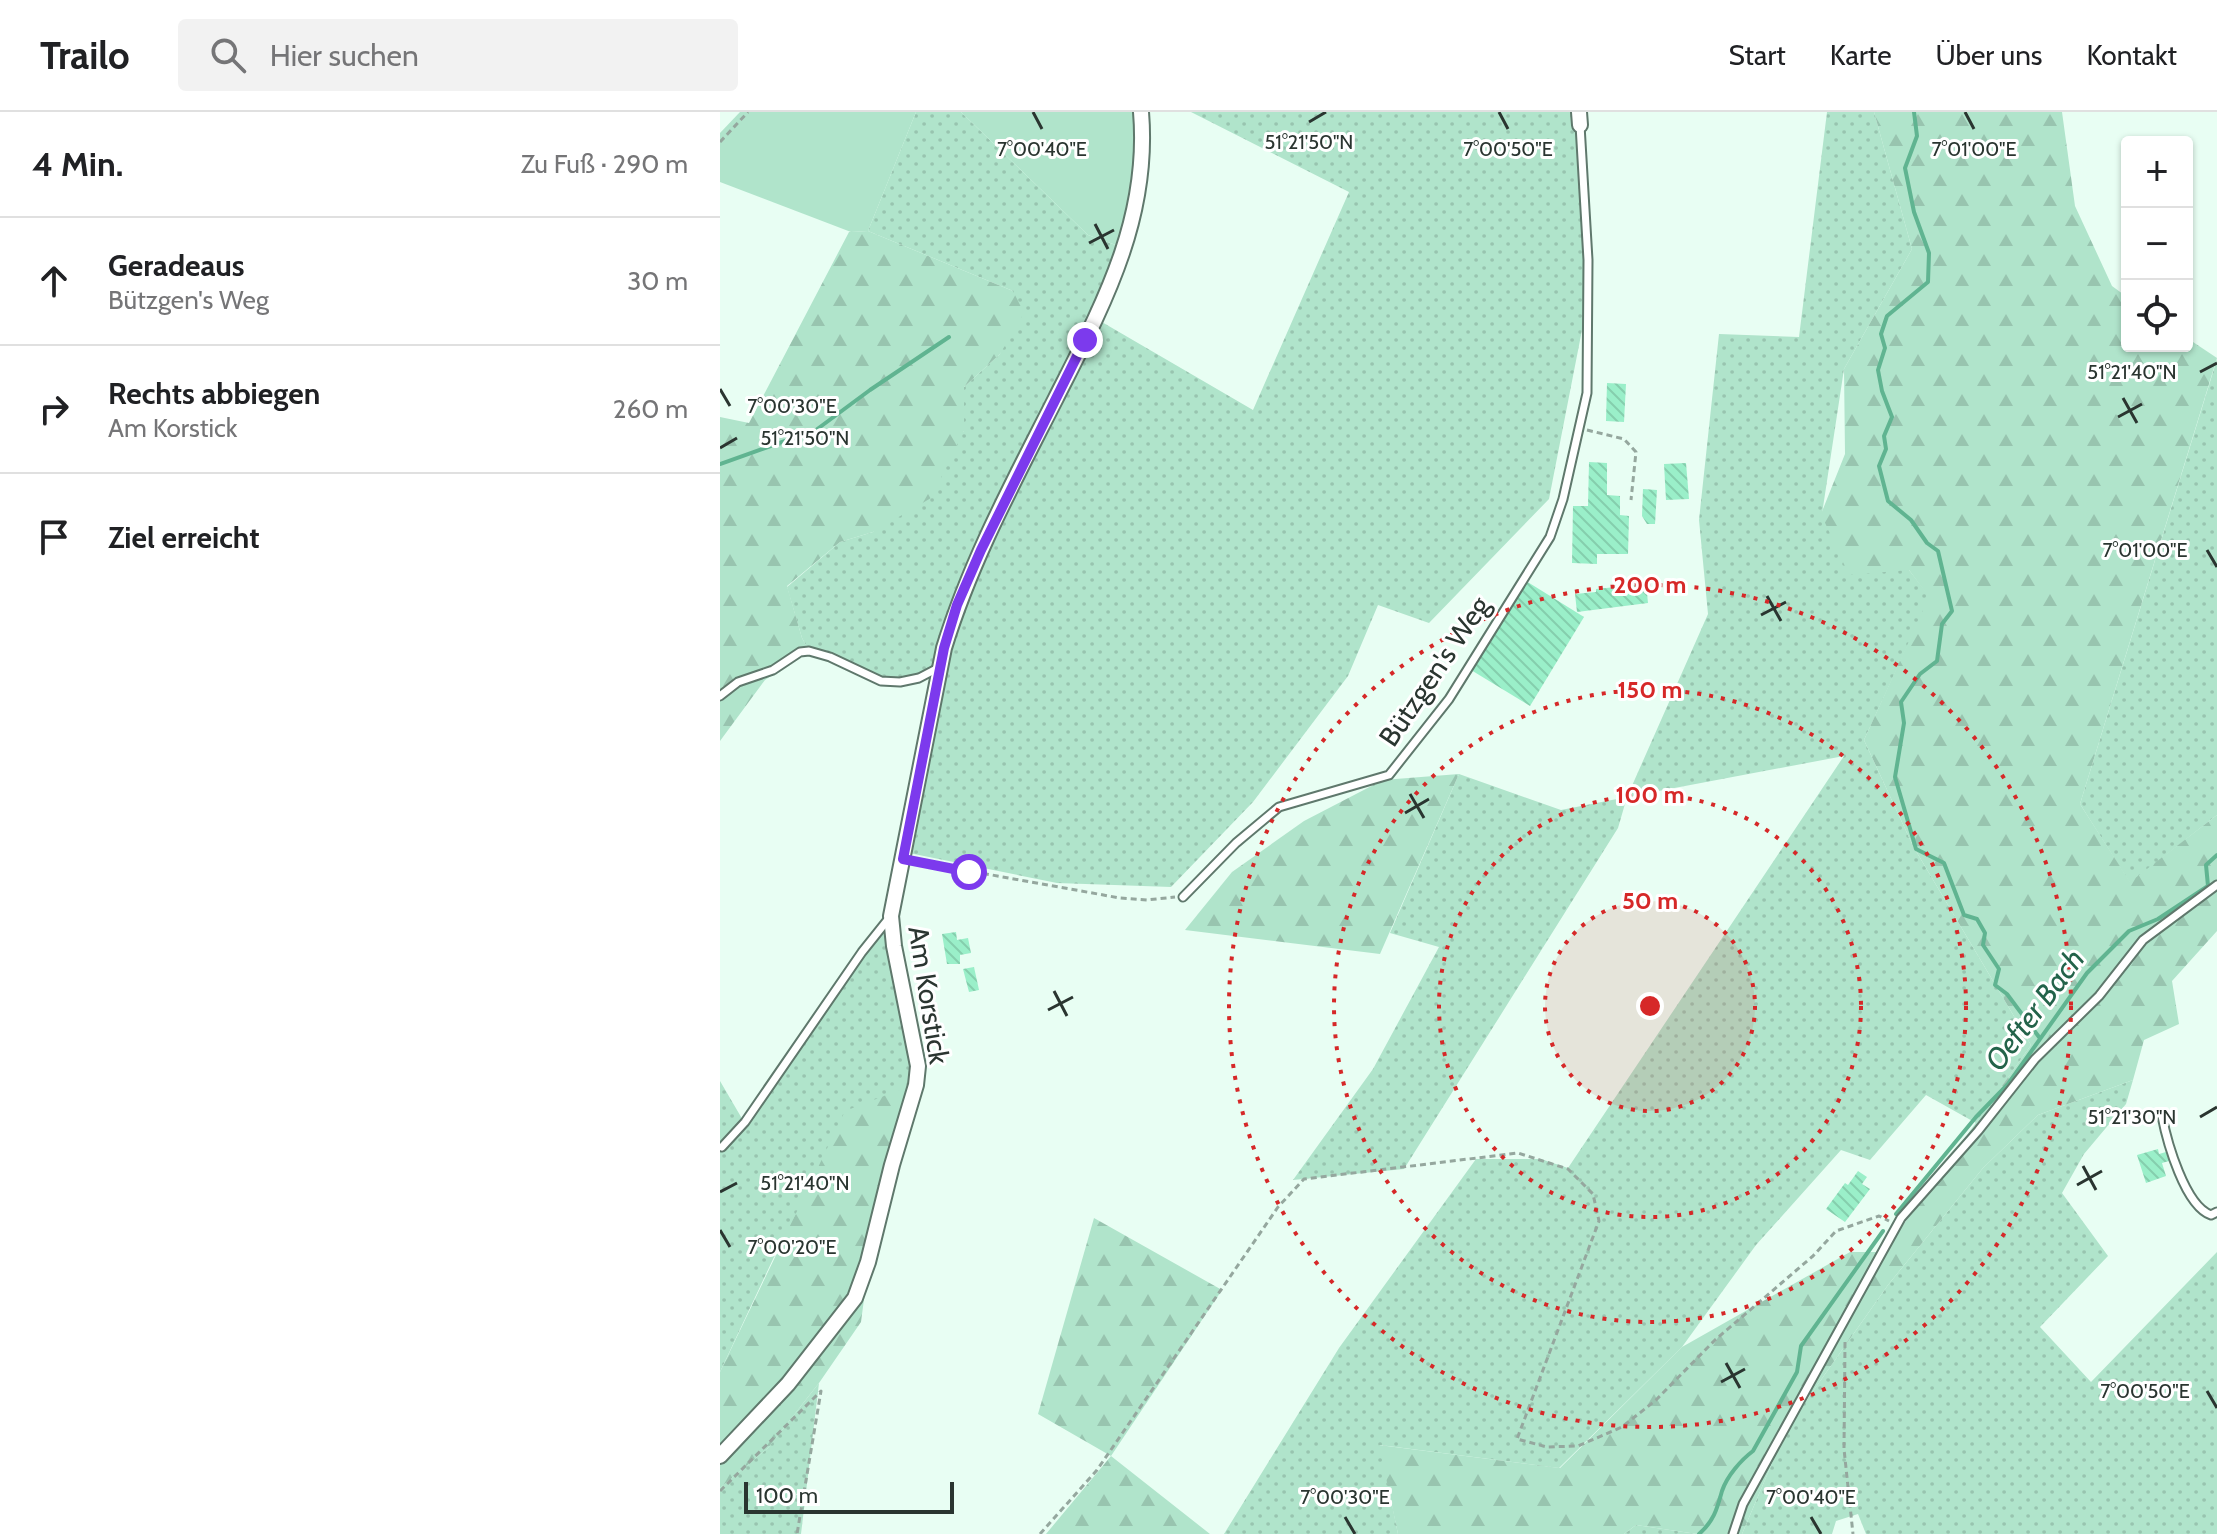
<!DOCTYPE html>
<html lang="de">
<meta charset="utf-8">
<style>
:root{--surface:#fff;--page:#f2f2f2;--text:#202124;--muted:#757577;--line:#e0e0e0}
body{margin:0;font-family:Cabin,sans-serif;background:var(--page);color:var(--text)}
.controls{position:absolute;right:24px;top:24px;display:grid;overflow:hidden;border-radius:8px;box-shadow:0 2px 6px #0004}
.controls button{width:72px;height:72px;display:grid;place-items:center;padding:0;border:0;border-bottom:2px solid var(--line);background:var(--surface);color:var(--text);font:40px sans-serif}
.scale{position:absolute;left:24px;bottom:20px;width:210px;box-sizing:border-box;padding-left:8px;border:4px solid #2a3530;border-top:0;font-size:22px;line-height:28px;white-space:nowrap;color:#2a3530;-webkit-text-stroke:6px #fff;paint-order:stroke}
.stop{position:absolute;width:24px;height:24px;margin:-18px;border:6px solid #7c3aed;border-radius:50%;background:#fff}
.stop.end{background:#7c3aed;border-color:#fff;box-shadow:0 2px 8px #0008}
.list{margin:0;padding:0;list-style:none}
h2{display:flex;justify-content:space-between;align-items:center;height:104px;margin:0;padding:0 32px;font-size:34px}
h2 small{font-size:26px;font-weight:400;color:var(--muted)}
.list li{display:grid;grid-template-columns:52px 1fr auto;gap:24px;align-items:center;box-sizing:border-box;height:128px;padding:0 32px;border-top:2px solid var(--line)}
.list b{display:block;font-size:30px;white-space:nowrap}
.list p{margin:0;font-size:26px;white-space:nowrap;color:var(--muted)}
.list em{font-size:26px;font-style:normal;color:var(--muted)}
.icon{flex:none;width:44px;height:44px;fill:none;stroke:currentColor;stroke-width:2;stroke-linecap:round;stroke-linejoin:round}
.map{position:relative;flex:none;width:1497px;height:1422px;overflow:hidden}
header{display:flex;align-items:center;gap:48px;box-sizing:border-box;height:112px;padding:0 40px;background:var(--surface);border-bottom:2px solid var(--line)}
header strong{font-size:38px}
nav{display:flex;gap:44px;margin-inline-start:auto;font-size:28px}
.search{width:560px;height:72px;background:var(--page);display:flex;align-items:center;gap:20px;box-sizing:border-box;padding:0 28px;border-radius:8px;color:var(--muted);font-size:30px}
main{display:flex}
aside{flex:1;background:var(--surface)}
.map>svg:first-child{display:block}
.grass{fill:url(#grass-dots)}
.forest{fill:url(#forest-firs)}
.park{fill:#b0e4cb}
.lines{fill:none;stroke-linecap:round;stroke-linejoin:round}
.stream{stroke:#60b491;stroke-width:4}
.building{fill:url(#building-back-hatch)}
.service-casing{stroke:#5f786c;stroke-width:11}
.minor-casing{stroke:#5f786c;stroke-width:18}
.path{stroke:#95a79e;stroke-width:3;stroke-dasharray:6 4;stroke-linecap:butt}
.service{stroke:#fff;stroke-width:7}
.minor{stroke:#fff;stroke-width:14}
.route{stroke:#7c3aed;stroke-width:10}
.ticks{fill:none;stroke:#2a3530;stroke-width:3}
.ring{fill:none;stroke:#d62828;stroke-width:4;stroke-dasharray:4 8}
.labels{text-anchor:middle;stroke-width:6;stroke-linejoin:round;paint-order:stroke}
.street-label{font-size:28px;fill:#2a3530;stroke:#fff}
.water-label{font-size:30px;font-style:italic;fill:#23634a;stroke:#fff}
.ticks-label{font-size:20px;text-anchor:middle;fill:#2a3530;stroke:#fff;stroke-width:6;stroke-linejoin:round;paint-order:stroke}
.centre{fill:#d62828;stroke:#fff;stroke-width:4}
.ring-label{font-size:24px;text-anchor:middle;font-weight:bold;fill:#d62828;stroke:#fff;stroke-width:6;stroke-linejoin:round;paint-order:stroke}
</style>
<header>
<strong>Trailo</strong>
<div class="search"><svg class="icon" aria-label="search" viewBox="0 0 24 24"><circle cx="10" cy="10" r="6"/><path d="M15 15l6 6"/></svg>Hier suchen</div>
<nav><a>Start</a><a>Karte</a><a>Über uns</a><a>Kontakt</a></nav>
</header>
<main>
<aside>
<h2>4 Min.<small>Zu Fuß · 290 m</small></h2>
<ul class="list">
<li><svg class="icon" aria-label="ahead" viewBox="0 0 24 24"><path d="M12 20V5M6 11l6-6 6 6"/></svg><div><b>Geradeaus</b><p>Bützgen's Weg</p></div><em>30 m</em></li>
<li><svg class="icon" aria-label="right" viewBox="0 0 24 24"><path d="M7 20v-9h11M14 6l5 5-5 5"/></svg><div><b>Rechts abbiegen</b><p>Am Korstick</p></div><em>260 m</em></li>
<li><svg class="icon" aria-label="arrive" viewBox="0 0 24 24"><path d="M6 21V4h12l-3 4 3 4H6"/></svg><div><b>Ziel erreicht</b></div></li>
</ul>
</aside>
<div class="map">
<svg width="1497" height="1422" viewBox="0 0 1497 1422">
<defs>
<pattern id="grass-dots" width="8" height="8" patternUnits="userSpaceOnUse" patternTransform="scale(2)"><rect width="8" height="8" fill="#b0e4cb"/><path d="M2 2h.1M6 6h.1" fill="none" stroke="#98c4af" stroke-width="1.8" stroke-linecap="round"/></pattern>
<pattern id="forest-firs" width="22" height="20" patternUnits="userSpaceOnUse" patternTransform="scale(2)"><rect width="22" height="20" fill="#b0e4cb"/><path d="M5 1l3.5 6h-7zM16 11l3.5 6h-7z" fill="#98c4af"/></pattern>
<pattern id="building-back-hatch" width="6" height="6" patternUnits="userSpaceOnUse" patternTransform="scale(2)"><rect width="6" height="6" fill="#9aefc9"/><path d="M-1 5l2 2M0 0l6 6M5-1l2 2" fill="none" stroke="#85cead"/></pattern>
</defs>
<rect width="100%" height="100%" fill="#e8fef3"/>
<!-- grass -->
<g class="grass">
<path d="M196,0H241L368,123L404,136L375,206L533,298L629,80L471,0H860L864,148L862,218L829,387L709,511L658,493L628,564L533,690L451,775L337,771L189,741L221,555L198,565L162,568L89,539L82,526L67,475L120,430L153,420L244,319V275L280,242L293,179L148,119Z"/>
<path d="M1107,0H1154L1192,137L1124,257L1102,402L1189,458L1210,485L1144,628L1193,734L1311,933L1256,1011L1206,983L1150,1048L1121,1038L1036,1133L962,1235L839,1356L660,1333L678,1422H504L619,1236L756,1047H821L848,1056L1124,644L907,685L898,716L684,1057L573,1068L653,957L719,835L670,821L739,662L841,698L907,685L988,502L979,408L999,222L1079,225Z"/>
<path d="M1497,247V703L1410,771L1360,692Z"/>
<path d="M171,804L195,972L54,1145L0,1260V969L24,1010Z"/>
<path d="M1413,968L1406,992L1364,1042L1342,1081L1388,1144L1320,1215L1371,1270L1497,1140V1422H1146L1138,1402L1116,1409L1112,1422H1022L1067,1316L1168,1173L1263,1056L1318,1003Z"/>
<path d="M99,1271L81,1422H0V1376L48,1336Z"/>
<path d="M916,1413L977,1422H904Z"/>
</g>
<!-- forest -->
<g class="forest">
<path d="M1154,0H1342L1355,94L1392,174L1407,185V234H1467V226L1497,246L1360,692L1410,770L1497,703V819L1452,869L1459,912L1424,928L1413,968L1318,1003L1263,1056L1168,1173L1067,1316L1022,1422H977L916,1413L904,1422H678L659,1333L840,1356L962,1235L1130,1140H1164L1311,933L1193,734L1144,628L1209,485L1189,458L1129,463L1101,402L1125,342L1124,257L1192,137Z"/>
<path d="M148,119L293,179L304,201L280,242L244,275V319L211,386L153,420L120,430L67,474L82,526L89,539L45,568L0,629V305L29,311L129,120Z"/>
<path d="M739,662L660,842L465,818L512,760L584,709L663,668Z"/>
<path d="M195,972L149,1150L141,1210L99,1271L48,1336L0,1376V1260L125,999Z"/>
<path d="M374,1106L502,1178L391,1344L490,1422H326L391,1344L318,1302Z"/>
</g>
<!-- park -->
<g class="park">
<path d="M20,0H196L148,119L131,120L0,70V21Z"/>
<path d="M241,0H421L404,136L368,123Z"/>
</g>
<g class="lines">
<!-- stream -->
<g class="stream">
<path d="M1194,0L1197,24L1185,56L1194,100L1209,141L1208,170L1167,204L1161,222L1165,236L1158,258L1162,279L1172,305L1164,324L1166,337L1159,354L1168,389L1191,408L1207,431L1218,439L1232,499L1222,512L1217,549L1200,562L1181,590L1184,611L1175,665L1196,737L1224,751L1244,803L1257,807L1265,821L1263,833L1279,857L1275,873L1287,882L1319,925"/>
<path d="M0,352L96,318L150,278L229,225"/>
<path d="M1176,1102L1256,1005L1288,972L1367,861L1409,819L1438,807L1488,774L1486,753L1497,743"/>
<path d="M979,1422C994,1409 997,1397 1002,1379C1007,1364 1021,1348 1033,1339L1077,1260L1081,1234L1163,1119"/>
</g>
</g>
<!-- building -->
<g class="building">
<path d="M887,271L906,272L904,310L886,309Z"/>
<path d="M869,350L887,351V383L900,384V403L909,404L908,442H877V452L852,451L853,394H868Z"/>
<path d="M966,351L969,387L946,388L944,352Z"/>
<path d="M923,377L937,378L935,412H927L922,404Z"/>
<path d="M806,469L864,505L810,594L751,558Z"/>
<path d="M926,472L928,491L857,500L855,482L876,480V477Z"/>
<path d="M236,820L237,828L248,826L251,841L240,843V852H227L222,822Z"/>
<path d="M254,855L259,878L249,880L243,857Z"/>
<path d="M1438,1037L1439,1042L1446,1040L1449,1049L1442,1051L1446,1064L1426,1071L1417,1043Z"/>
<path d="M1138,1059L1147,1065L1142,1072L1150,1077L1125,1110L1106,1097L1125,1071L1128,1073Z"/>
</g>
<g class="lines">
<!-- service casing -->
<g class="service-casing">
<g id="service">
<path d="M0,584L18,570L53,558L80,540L89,539L110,545L161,569L180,570L199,566L220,555"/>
<path d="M463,785L516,731L559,695L669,663L729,587L830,425L843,387L867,281L868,148L860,13"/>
<path d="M1442,1004C1447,1030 1465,1094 1491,1103L1497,1100"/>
<path d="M2,1035L25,1010L142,840L170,805"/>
<path d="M1013,1422L1023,1392L1181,1106L1258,1019L1315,947L1379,884L1423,828L1497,773"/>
</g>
</g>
<!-- minor casing -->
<g class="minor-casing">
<g id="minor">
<path d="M859,0L860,13"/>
<path d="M0,1344L68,1272L135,1186L148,1150L172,1053L196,973L198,954L174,834L171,804L224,536C251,448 295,367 336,286C383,193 430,107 421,0"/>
</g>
</g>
<!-- path -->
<g class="path">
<path d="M0,30L28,0"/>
<path d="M867,318L904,327L916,340L911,388"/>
<path d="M194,749L400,786L427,788L455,785"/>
<path d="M1125,1230L1124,1337L1133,1422"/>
<path d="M0,1379L101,1279L77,1422"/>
<path d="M320,1422L377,1358L558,1095L584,1067L798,1041L848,1057L873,1082L879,1109L797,1327L827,1335L858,1334L902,1315L936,1288L995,1228L1093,1144L1116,1119L1159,1104L1169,1109"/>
</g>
<!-- service -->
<use href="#service" class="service"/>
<!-- minor -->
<use href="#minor" class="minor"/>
</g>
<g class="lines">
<!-- route -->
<path class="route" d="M249,760L183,747L224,536L237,493L261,438L365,228"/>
</g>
<!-- ticks -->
<path class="ticks" d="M313,0L322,17M779,0L788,17M1245,0L1254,17M589,10L606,0M375,112L388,137M369,131L394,118M1480,260L1497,251M0,277L10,294M1403,286L1417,311M1398,305L1422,292M0,336L17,326M1487,438L1497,455M1047,484L1061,509M1041,503L1066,490M690,682L704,706M685,701L709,687M334,879L347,904M328,898L353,885M1480,1005L1497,995M1363,1054L1376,1078M1357,1073L1382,1059M0,1080L17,1071M0,1118L10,1135M1006,1251L1020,1276M1001,1270L1025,1257M1487,1279L1497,1296M625,1405L635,1422M1091,1405L1101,1422"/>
<!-- distance rings -->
<circle cx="930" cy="894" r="105" fill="#d62828" fill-opacity=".12"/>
<g class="ring">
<circle cx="930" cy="894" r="105"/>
<circle cx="930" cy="894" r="211"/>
<circle cx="930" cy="894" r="316"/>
<circle cx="930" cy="894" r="421"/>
</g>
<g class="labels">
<!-- street labels -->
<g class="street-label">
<text transform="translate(714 559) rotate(-56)" y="10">Bützgen's Weg</text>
<text transform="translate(209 883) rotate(81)" y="10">Am Korstick</text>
</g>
<!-- water labels -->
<g class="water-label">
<text transform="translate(1315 898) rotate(-53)" y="10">Oefter Bach</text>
</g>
</g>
<g class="ticks-label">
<text x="589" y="37">51°21'50"N</text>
<text x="322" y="44">7°00'40"E</text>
<text x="788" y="44">7°00'50"E</text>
<text x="1254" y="44">7°01'00"E</text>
<text x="1412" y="267">51°21'40"N</text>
<text x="72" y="301">7°00'30"E</text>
<text x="85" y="333">51°21'50"N</text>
<text x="1425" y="445">7°01'00"E</text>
<text x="1412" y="1012">51°21'30"N</text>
<text x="85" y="1078">51°21'40"N</text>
<text x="72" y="1142">7°00'20"E</text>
<text x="1425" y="1286">7°00'50"E</text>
<text x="625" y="1392">7°00'30"E</text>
<text x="1091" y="1392">7°00'40"E</text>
</g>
<circle cx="930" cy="894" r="12" class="centre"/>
<g class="ring-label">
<text x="930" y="481">200 m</text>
<text x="930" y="586">150 m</text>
<text x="930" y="691">100 m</text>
<text x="930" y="797">50 m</text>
</g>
</svg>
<div class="controls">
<button>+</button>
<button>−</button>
<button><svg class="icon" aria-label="locate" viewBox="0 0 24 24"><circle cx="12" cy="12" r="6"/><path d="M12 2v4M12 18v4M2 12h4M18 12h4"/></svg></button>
</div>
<div class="scale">100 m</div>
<div class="stop" style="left:249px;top:760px"></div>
<div class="stop end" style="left:365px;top:228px"></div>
</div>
</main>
